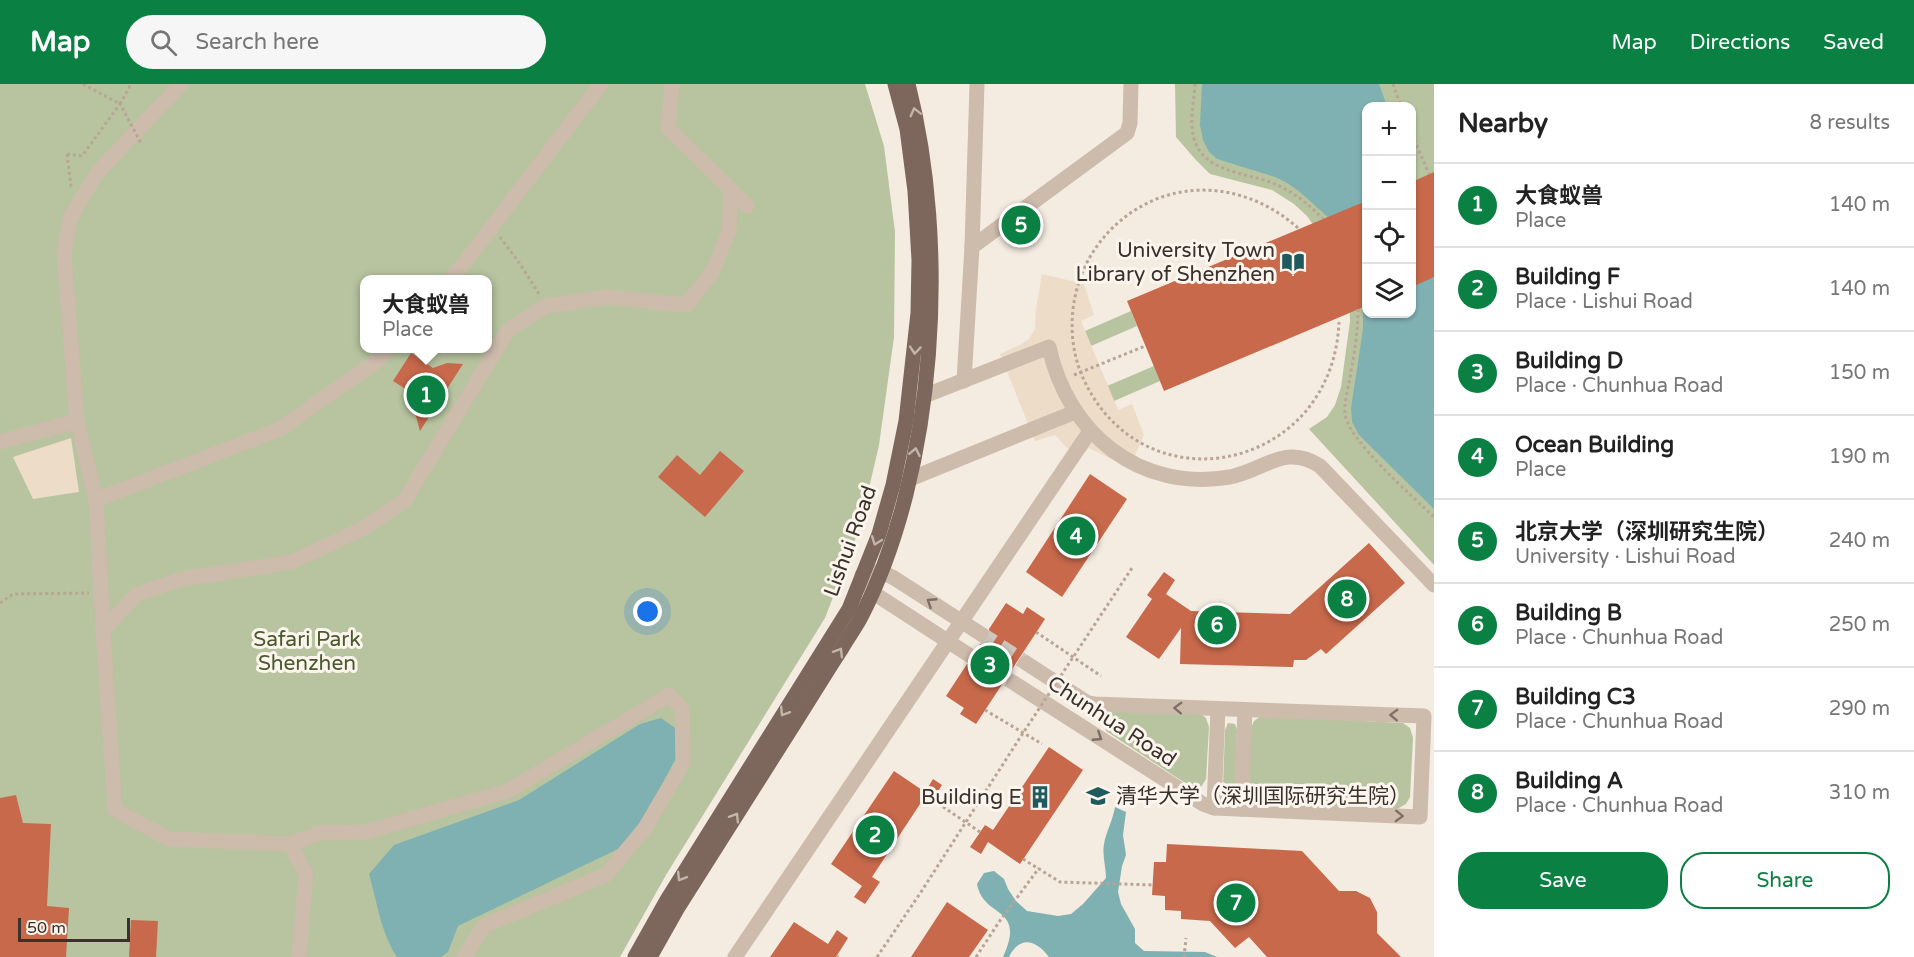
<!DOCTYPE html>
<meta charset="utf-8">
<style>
:root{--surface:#fff;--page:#f6f6f6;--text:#222;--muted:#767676;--line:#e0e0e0;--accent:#0b8043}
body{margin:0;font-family:"Varela Round","Noto Sans SC",sans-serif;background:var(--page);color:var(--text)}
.controls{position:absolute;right:18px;top:18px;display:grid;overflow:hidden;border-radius:12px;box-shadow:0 2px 4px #0004}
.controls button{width:54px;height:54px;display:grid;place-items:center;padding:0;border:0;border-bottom:2px solid var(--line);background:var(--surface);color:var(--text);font:30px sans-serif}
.scale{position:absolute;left:18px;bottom:15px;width:112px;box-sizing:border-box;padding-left:6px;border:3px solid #3b302b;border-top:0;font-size:16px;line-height:21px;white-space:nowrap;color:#3b302b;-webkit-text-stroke:4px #fbf5ee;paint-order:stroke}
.you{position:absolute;left:648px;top:528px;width:21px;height:21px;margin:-15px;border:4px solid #fff;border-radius:50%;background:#1a73e8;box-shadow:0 0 0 9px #1a73e833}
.badge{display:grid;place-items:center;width:39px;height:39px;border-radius:50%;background:var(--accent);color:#fff;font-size:20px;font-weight:700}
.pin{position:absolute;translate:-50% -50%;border:3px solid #fff;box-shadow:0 2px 6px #0006}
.popup{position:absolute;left:360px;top:191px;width:132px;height:78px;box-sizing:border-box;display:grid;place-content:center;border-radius:12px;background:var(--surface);filter:drop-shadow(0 2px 4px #0005);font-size:20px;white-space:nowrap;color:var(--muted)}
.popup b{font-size:22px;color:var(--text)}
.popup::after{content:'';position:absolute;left:50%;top:100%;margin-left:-12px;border:12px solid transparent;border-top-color:var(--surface)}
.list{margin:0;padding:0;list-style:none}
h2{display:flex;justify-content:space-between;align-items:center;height:78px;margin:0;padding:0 24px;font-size:26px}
h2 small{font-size:20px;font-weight:400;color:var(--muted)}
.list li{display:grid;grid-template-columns:39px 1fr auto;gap:18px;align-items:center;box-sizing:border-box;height:84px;padding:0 24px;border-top:2px solid var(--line)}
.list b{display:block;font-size:22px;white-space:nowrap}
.list p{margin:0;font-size:20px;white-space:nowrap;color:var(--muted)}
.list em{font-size:20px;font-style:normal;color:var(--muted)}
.actions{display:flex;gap:12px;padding:18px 24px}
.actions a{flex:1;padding:14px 0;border:2px solid var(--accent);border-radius:24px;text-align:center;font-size:21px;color:var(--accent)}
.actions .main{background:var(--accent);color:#fff}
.icon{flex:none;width:33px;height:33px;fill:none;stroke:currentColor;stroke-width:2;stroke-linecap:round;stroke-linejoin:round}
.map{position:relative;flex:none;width:1434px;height:873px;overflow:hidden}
header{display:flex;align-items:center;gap:36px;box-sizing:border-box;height:84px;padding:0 30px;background:var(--accent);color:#fff}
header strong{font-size:28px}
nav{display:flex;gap:33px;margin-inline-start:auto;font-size:21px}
.search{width:420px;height:54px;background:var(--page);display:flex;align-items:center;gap:15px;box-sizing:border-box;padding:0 21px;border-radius:33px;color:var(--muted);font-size:22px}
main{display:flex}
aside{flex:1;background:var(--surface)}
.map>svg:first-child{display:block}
.green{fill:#b8c4a0;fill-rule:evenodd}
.plaza{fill:#ecdcc8}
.water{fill:#7fb0b2}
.building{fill:#c8694b}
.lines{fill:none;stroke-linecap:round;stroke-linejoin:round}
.minor-tunnel{stroke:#cfc6bd;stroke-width:15;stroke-dasharray:15 8;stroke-linecap:butt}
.path{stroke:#b9a596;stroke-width:3;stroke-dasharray:3 3;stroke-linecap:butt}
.minor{stroke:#cdbbac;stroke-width:15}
.major{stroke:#7d675c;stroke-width:15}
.path-bridge{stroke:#b9a596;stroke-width:3;stroke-dasharray:3 3;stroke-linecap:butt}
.oneway{stroke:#c2b5ac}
.oneway2{stroke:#7d6f65}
.labels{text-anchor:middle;stroke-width:6;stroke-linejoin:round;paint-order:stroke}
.poi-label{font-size:21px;fill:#3b302b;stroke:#fbf5ee;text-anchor:end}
.street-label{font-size:21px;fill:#3b302b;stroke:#fbf5ee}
.park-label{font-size:21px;fill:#4a5a2e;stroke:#fbf5ee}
</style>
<header>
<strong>Map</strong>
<div class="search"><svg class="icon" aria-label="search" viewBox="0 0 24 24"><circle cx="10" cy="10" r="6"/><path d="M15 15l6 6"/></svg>Search here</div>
<nav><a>Map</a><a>Directions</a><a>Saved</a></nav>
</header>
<main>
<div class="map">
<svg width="1434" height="873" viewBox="0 0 1434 873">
<rect width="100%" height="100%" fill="#f4ebe1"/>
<!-- green -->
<g class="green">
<path d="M0,0H865L884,62L895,148L894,253L879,361L860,443L825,534L666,791L620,873H0ZM364,196H488V264H364Z"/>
<path d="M1175,0H1434V481L1309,345L1327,333L1335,321L1341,303L1350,237L1349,210L1327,161L1307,132L1294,120L1272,106L1210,90L1195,75L1176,53ZM1366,22H1412V230H1366Z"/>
<path d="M1131,227L1137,242L1091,262L1085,247Z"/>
<path d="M1154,282L1160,297L1114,317L1107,302Z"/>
<path d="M1114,627L1201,630L1206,634L1209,643L1206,695L1201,703L1191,702L1179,695L1106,647C1105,638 1106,632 1114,627Z"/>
<path d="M1261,632L1403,639L1410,644L1413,654L1410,713L1406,720L1397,725L1258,719L1250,714L1248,704L1250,646L1254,637Z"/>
<path d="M1228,639L1235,640L1237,646L1235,702L1232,709H1226L1223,703L1225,646Z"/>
</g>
<!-- plaza -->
<g class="plaza">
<path d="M1042,190L1084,200L1094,231L1081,237L1118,326L1132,320L1144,351L1130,383L1115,377L1089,364L1080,373L1066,363L1055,351L1035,357L1000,270L1020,261L1029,255L1035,245L1036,225Z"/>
<path d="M71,354L79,408L33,415L13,373Z"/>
</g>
<!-- water -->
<g class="water">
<path d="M1202,0H1379L1387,22H1366V230H1412V86L1434,141V425L1359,351L1352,338L1351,324L1363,245V230L1360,201L1331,136L1300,108L1287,99L1275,93L1217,75L1209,68L1203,56L1200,41Z"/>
<path d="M661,634L675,644L676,674L644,735L618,765L458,842L448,868L441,873H397C381,849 377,818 369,790L394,761L519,716L640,640Z"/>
<path d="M1115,723L1126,728L1123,751L1126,771L1122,782L1118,808L1121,820L1135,845V859L1144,867L1205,868L1217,873H1049C1036,856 1020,851 1009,873H1003C1027,821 983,835 977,800L984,789L994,787L1004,795L1008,805L1016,817L1027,827L1058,832L1071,830L1083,820L1106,794C1106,783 1102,771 1104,760C1106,748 1113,736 1115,723Z"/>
</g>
<!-- building -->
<g class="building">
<path d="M1434,88V193L1412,203V98Z"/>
<path d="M1366,117V222L1164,307L1127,217Z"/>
<path d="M411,269L433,284L447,279L463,280L420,347L412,318L404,304L393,297Z"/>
<path d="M720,367L744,387L705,433L658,393L677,371L700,391Z"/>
<path d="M1090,390L1127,415L1062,513L1026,488Z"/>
<path d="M1369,459L1405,499L1326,570L1321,565L1306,576H1294L1293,583L1180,580L1181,544L1159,575L1126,553L1152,515L1147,511L1164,488L1175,496L1166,510L1191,527L1290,530Z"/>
<path d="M1006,519L1023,530L1027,523L1045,535L976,640L960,630L964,624L946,612L967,580H973L977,576L979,571L977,565L980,560L985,559L989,555V545Z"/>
<path d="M1049,663L1083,686L1020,780L988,758L981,770L970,763L985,741L993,746Z"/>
<path d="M894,687L925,708L933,695L942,701L929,722L922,717L872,793L880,798L865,820L854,813L862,802L831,780Z"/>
<path d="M16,711L23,739L51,740L47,822L69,824L66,873H0V714Z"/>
<path d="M1167,760L1302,767L1339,807H1356L1370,814L1377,828V849L1401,873H1267L1249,853L1235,864L1210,837L1181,835V827L1165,826V812L1152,811L1154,778H1166Z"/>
<path d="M947,818L988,846L969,873H911Z"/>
<path d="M131,836L158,837L156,873H129Z"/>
<path d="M794,838L828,860L837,846L848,854L836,873H770Z"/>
</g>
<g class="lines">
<!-- minor-tunnel -->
<g class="minor-tunnel">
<path d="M981,550L1026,579"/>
<path d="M969,571L1014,599"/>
</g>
<!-- path -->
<g class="path">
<path d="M83,0L120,20L131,0"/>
<path d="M1195,0C1194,17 1189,38 1194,55C1205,90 1247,88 1275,100C1293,108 1309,120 1323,135"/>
<path d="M1393,0L1401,22"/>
<path d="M1412,50L1429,90"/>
<path d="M67,70L71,102L73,103"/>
<path d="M1298,144C1260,110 1208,96 1159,114C1120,129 1090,161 1078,201C1069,231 1070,265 1083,294C1144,428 1333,386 1339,238"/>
<path d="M500,153L520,180L539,210"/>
<path d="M1358,225C1358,248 1354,271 1350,294C1348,305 1344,318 1345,330C1348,356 1413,413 1434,433"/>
<path d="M1074,291L1145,262"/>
<path d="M0,519L13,510L89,509"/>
<path d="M1036,548L1101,592"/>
<path d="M985,626L1042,660"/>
<path d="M933,716L980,748"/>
<path d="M1023,775L1060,798L1153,801"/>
<path d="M837,872L838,873"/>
<path d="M976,873L999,838L1039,784"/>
<path d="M1184,873L1186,854"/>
</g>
<!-- minor -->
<g class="minor">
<path d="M731,106L747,122"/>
<path d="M972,163L1127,49L1130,39L1131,0"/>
<path d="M450,196L465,178L601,0"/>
<path d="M964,297L972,163L977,0"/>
<path d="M924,312L1049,263C1068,350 1139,408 1230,393C1265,386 1285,359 1320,382L1434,501"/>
<path d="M77,337L64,170L70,134L97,89L181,0"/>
<path d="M0,358L77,337L96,416L103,546"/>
<path d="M910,395L1075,328"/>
<path d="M96,416L280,345L378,276L389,264"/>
<path d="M969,571L872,508L862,491L880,487L894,494L981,550"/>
<path d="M1014,599L1203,720L1214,724L1420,733L1424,632L1095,620L1088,619L1026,579"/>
<path d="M1214,724L1218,625"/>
<path d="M1241,725L1245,626"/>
<path d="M290,760L306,790L299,873"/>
<path d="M464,873L484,842L606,791L645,744L683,679L682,625L669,611L508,707L366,748L319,749L290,760L169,755L115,726L103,546L137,510L182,495L292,478L364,444L405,416L508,246L546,222L608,213L686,221L713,187L729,146L731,106L668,44L672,0"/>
<path d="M735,873L1090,347"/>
</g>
<!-- major -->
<g class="major">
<path d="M635,873L667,816L849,525L879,450L893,401L906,337L918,229L919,176L915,107L907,45L895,0"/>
<path d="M650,873L677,825C719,759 760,694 801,629C815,607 828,585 842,564C848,553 856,543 861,533C937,385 949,159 908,0"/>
</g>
<!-- path-bridge -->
<g class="path-bridge">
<path d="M67,70L82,72L120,20L142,61"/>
<path d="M877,873L921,808L1023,649L1132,484"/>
</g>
</g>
<!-- one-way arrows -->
<defs><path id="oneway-chevron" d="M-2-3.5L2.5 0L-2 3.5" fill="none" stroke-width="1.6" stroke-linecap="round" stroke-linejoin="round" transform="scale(1.5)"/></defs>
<g class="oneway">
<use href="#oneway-chevron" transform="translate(915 28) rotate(-104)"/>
<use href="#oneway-chevron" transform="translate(915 266) rotate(95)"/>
<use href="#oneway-chevron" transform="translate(915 368) rotate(-79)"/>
<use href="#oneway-chevron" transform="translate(876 457) rotate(111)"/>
<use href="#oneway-chevron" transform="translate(839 568) rotate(-58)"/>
<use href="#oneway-chevron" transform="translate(784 628) rotate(122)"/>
<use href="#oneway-chevron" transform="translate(735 733) rotate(-58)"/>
<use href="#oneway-chevron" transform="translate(681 793) rotate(122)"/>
</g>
<g class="oneway2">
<use href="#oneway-chevron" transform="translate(931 518) rotate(-147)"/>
<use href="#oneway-chevron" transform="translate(1178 624) rotate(-178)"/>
<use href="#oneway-chevron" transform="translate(1394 631) rotate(-178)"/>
<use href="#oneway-chevron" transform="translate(1098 653) rotate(33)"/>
<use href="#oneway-chevron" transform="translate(1399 732) rotate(2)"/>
</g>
<!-- icons -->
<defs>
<g id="library-bare" transform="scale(1.8)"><path d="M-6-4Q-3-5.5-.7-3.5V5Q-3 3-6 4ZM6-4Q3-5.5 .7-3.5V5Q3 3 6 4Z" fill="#1f5a5e" stroke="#fbf5ee" stroke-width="2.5" paint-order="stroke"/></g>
<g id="university-bare" transform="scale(1.8)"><path d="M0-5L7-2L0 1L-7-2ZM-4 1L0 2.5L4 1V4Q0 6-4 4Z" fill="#1f5a5e" stroke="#fbf5ee" stroke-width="2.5" paint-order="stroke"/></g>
<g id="building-bare" transform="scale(1.8)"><path d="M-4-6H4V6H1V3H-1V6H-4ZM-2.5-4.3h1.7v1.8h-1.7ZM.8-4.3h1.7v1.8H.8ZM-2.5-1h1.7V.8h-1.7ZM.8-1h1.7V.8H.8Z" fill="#1f5a5e" stroke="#fbf5ee" stroke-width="2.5" paint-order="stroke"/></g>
</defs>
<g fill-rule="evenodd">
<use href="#library-bare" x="1293" y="178"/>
<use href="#university-bare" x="1098" y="712"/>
<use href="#building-bare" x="1040" y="713"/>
</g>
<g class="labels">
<!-- poi labels -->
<g class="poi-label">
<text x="1275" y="173">University Town<tspan x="1275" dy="24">Library of Shenzhen</tspan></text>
<text x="1116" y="719" text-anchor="start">清华大学（深圳国际研究生院）</text>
<text x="1022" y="720">Building E</text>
</g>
<!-- street labels -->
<g class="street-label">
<text transform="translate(850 457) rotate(-70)" y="7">Lishui Road</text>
<text transform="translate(1112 637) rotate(33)" y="7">Chunhua Road</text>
</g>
<!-- park labels -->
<g class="park-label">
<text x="307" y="562">Safari Park<tspan x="307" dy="24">Shenzhen</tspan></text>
</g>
</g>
</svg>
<div class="controls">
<button>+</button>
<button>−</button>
<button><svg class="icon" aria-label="locate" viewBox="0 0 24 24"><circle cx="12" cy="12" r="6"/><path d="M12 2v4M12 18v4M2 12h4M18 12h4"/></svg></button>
<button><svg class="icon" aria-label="layers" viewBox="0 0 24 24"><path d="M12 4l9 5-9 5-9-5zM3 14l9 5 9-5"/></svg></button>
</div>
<div class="scale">50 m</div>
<div class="you"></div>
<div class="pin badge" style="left:426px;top:311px">1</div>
<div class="popup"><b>大食蚁兽</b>Place</div>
<div class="pin badge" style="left:875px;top:751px">2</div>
<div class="pin badge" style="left:990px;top:581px">3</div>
<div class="pin badge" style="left:1076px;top:452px">4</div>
<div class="pin badge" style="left:1021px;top:141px">5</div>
<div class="pin badge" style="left:1217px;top:541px">6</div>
<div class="pin badge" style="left:1236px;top:819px">7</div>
<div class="pin badge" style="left:1347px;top:515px">8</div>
</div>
<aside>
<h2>Nearby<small>8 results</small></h2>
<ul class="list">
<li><span class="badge">1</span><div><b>大食蚁兽</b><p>Place</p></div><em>140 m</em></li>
<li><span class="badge">2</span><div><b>Building F</b><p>Place · Lishui Road</p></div><em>140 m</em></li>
<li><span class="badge">3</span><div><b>Building D</b><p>Place · Chunhua Road</p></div><em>150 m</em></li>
<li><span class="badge">4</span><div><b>Ocean Building</b><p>Place</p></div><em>190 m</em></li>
<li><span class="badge">5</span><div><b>北京大学（深圳研究生院）</b><p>University · Lishui Road</p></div><em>240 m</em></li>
<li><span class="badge">6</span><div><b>Building B</b><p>Place · Chunhua Road</p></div><em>250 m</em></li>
<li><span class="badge">7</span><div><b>Building C3</b><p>Place · Chunhua Road</p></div><em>290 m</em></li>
<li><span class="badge">8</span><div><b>Building A</b><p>Place · Chunhua Road</p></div><em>310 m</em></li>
</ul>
<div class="actions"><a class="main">Save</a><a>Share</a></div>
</aside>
</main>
